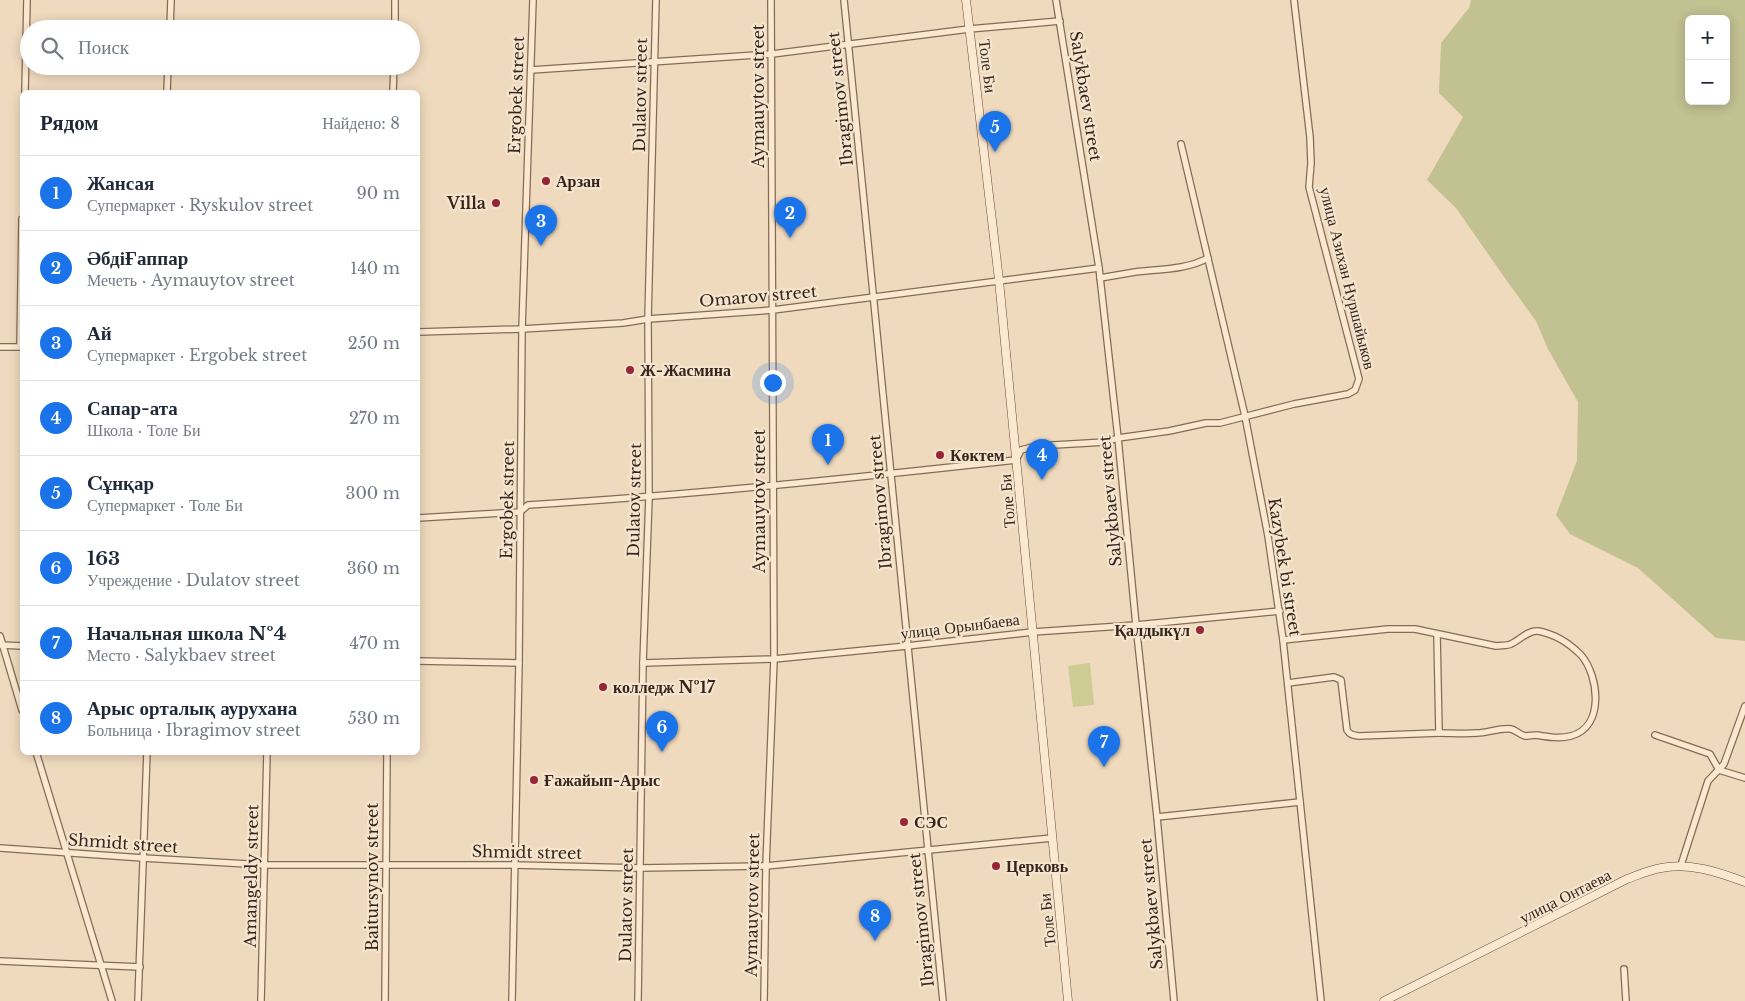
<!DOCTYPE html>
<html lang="ru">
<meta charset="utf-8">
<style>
:root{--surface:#fff;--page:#f2f2f3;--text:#1f2937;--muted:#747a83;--line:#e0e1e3;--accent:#1a73e8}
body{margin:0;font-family:"Libre Baskerville",serif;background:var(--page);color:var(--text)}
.controls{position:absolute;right:15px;top:15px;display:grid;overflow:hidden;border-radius:8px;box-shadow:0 2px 12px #0003}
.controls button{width:45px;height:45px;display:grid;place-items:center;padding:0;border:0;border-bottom:1px solid var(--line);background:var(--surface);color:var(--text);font:25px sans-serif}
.you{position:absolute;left:772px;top:382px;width:18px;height:18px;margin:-12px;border:4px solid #fff;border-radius:50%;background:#1a73e8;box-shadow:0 0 0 8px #1a73e833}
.badge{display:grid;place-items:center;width:32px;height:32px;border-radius:50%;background:var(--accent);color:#fff;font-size:16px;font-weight:700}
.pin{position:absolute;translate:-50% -41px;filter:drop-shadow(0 1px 2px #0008)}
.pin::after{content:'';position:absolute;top:26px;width:18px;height:15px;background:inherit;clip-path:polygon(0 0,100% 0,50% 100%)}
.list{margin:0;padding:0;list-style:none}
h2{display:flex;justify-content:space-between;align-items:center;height:65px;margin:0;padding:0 20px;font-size:21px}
h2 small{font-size:16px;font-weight:400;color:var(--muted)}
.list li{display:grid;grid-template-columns:32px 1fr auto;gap:15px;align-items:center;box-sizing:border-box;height:75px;padding:0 20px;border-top:1px solid var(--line)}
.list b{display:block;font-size:19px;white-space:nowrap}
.list p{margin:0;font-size:16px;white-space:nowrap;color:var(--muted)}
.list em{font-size:16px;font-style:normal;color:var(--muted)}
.icon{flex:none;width:28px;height:28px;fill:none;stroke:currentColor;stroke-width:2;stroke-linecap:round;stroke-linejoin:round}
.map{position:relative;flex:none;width:1745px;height:1001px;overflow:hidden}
.search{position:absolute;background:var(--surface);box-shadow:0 2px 12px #0003;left:20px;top:20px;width:400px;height:55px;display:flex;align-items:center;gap:12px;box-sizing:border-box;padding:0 18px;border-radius:28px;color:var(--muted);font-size:19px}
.panel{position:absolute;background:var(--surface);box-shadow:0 2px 12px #0003;left:20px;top:90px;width:400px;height:665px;border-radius:8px}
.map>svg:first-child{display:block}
.green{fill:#cdcc92}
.cemetery{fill:#c1c192;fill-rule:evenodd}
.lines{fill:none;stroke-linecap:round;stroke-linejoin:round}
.street-casing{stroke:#876a56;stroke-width:8}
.secondary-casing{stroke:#694b3a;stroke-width:9}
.street{stroke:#fae8d1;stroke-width:5.5}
.secondary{stroke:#fae8d1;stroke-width:8}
.poi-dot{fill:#982535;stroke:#f6e5ce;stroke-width:2}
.labels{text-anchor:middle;stroke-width:4.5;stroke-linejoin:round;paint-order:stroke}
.street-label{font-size:16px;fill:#36251c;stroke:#f6e5ce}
.poi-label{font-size:16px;font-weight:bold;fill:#36251c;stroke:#f6e5ce;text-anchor:start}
</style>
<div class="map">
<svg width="1745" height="1001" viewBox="0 0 1745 1001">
<rect width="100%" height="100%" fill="#efdabe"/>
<!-- green -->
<path class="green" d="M1090,663L1094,705L1073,707L1068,666Z"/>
<!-- cemetery -->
<path class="cemetery" d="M1471,0H1745V641L1716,638L1638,568L1570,534L1556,515L1577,461L1578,402L1548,349L1536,321L1507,281L1456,208L1427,180L1463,117L1439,93L1441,43L1469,8ZM1689,19H1726V101H1689Z"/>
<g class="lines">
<!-- street casing -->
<g class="street-casing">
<g id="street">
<path d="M844,0L943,1001"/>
<path d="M1056,0L1099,268L1118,438L1136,625L1157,817L1174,1001"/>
<path d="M170,29L171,0"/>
<path d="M395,29V0"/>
<path d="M531,70L772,54L969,29L1060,21"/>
<path d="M25,92L27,0"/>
<path d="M167,92L168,66"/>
<path d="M393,92L394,66"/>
<path d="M1181,144L1245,416L1268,536L1283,640L1321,1001"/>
<path d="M1100,278C1112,276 1123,274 1135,272C1159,269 1186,270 1208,258"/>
<path d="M418,332L522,329L623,323L648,319L773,310L1099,268"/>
<path d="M0,347H20L22,219"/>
<path d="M418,518L520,512L528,505C692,495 853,478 1016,460L1021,450L1036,446L1106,442L1118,438L1169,431L1206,423H1220L1294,404L1348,394L1355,390L1359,379L1309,187L1311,163L1310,137L1294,0"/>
<path d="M0,636L22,710"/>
<path d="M1283,640L1388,629H1415L1496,646C1501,645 1507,646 1511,644C1520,640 1528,630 1538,631C1555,634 1569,643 1581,655C1599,676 1605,727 1571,736C1559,739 1548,737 1537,735C1533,735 1529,736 1525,736C1520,735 1516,730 1511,729C1502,727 1487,733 1477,733C1465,734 1452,733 1439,733"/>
<path d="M0,645L22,646"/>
<path d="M418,661L519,663"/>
<path d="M643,663L774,659L907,646L1033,632L1136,625L1280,611"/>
<path d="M1288,683L1334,677L1341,680L1347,730C1350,735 1353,735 1359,736L1439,733L1437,635"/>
<path d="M1655,735L1710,754L1719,770L1745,778"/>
<path d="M36,752L112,1001"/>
<path d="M1157,817L1300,802"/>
<path d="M0,848L143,858L265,865H514L640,868L766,866L1052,838"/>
<path d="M1681,865L1708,781L1724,764L1745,706"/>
<path d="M0,961L140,967"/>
<path d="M1624,969L1626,1001"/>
<path d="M138,1001L147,752"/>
<path d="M261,1001L267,752"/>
<path d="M385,1001L387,752"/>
<path d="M512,1001L519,663L522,329L533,0"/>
<path d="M638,1001L643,663L649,498L648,319L656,0"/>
<path d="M764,1001L766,866L774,659L771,0"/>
</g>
</g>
<!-- secondary casing -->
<g class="secondary-casing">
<g id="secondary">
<path d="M966,0L999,280L1068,1001"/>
<path d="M1384,1001L1627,879C1638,875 1649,870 1661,868C1689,862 1718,872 1745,882"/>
</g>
</g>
<!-- street -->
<use href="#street" class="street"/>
<!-- secondary -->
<use href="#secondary" class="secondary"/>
</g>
<!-- markers -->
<g class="poi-dot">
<circle cx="546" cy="181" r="5"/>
<circle cx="496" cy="203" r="5"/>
<circle cx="630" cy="370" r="5"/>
<circle cx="940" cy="455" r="5"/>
<circle cx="1200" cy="630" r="5"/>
<circle cx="603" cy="687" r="5"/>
<circle cx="534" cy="780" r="5"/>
<circle cx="904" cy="822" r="5"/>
<circle cx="996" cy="866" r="5"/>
</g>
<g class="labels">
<!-- street labels -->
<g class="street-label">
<text transform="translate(988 66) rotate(83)" y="6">Толе Би</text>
<text transform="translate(516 95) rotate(-88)" y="6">Ergobek street</text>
<text transform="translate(640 95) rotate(-89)" y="6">Dulatov street</text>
<text transform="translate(758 96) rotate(-90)" y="6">Aymauytov street</text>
<text transform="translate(1086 96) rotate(81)" y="6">Salykbaev street</text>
<text transform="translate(840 99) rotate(-96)" y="6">Ibragimov street</text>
<text transform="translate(1348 278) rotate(76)" y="6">улица Азихан Нуршайыков</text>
<text transform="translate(758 296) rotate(-5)" y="6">Omarov street</text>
<text transform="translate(507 500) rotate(-89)" y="6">Ergobek street</text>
<text transform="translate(634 500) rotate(-89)" y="6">Dulatov street</text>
<text transform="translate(759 501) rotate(-90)" y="6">Aymauytov street</text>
<text transform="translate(1007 501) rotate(-95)" y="6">Толе Би</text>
<text transform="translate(1110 501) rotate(-95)" y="6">Salykbaev street</text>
<text transform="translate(880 502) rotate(-95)" y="6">Ibragimov street</text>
<text transform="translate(1285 567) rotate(81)" y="6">Kazybek bi street</text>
<text transform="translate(960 626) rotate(-7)" y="6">улица Орынбаева</text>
<text transform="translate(123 843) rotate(4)" y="6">Shmidt street</text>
<text transform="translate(527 852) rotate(1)" y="6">Shmidt street</text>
<text transform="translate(251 876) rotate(-89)" y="6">Amangeldy street</text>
<text transform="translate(372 877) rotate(-90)" y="6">Baitursynov street</text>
<text transform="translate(1565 896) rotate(-27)" y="6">улица Онтаева</text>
<text transform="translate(1151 904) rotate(-95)" y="6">Salykbaev street</text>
<text transform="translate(626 905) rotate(-89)" y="6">Dulatov street</text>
<text transform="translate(752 905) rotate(-89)" y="6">Aymauytov street</text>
<text transform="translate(921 920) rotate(-96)" y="6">Ibragimov street</text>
<text transform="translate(1047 920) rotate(-96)" y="6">Толе Би</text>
</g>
<!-- poi labels -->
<g class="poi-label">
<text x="556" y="187">Арзан</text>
<text x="486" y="209" text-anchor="end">Villa</text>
<text x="640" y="376">Ж-Жасмина</text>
<text x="950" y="461">Көктем</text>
<text x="1190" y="636" text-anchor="end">Қалдыкүл</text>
<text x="613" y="693">колледж №17</text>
<text x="544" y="786">Ғажайып-Арыс</text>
<text x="914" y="828">СЭС</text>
<text x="1006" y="872">Церковь</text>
</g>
</g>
</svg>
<div class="controls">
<button>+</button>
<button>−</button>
</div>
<div class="you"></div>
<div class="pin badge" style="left:828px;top:465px">1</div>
<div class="pin badge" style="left:790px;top:238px">2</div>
<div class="pin badge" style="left:541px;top:246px">3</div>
<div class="pin badge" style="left:1042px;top:480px">4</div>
<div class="pin badge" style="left:995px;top:152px">5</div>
<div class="pin badge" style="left:662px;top:752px">6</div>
<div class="pin badge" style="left:1104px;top:767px">7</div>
<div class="pin badge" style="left:875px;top:941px">8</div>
<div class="search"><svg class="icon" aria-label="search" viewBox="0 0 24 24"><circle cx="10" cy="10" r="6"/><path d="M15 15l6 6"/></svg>Поиск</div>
<section class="panel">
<h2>Рядом<small>Найдено: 8</small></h2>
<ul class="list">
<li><span class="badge">1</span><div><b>Жансая</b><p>Супермаркет · Ryskulov street</p></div><em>90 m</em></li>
<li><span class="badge">2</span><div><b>ӘбдіҒаппар</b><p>Мечеть · Aymauytov street</p></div><em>140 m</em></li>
<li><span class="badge">3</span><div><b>Ай</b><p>Супермаркет · Ergobek street</p></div><em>250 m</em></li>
<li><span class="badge">4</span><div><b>Сапар-ата</b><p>Школа · Толе Би</p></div><em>270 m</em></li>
<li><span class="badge">5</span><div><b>Cұнқар</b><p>Супермаркет · Толе Би</p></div><em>300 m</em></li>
<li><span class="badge">6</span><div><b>163</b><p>Учреждение · Dulatov street</p></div><em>360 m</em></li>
<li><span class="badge">7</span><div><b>Начальная школа №4</b><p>Место · Salykbaev street</p></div><em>470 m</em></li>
<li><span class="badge">8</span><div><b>Арыс орталық аурухана</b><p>Больница · Ibragimov street</p></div><em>530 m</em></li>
</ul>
</section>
</div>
